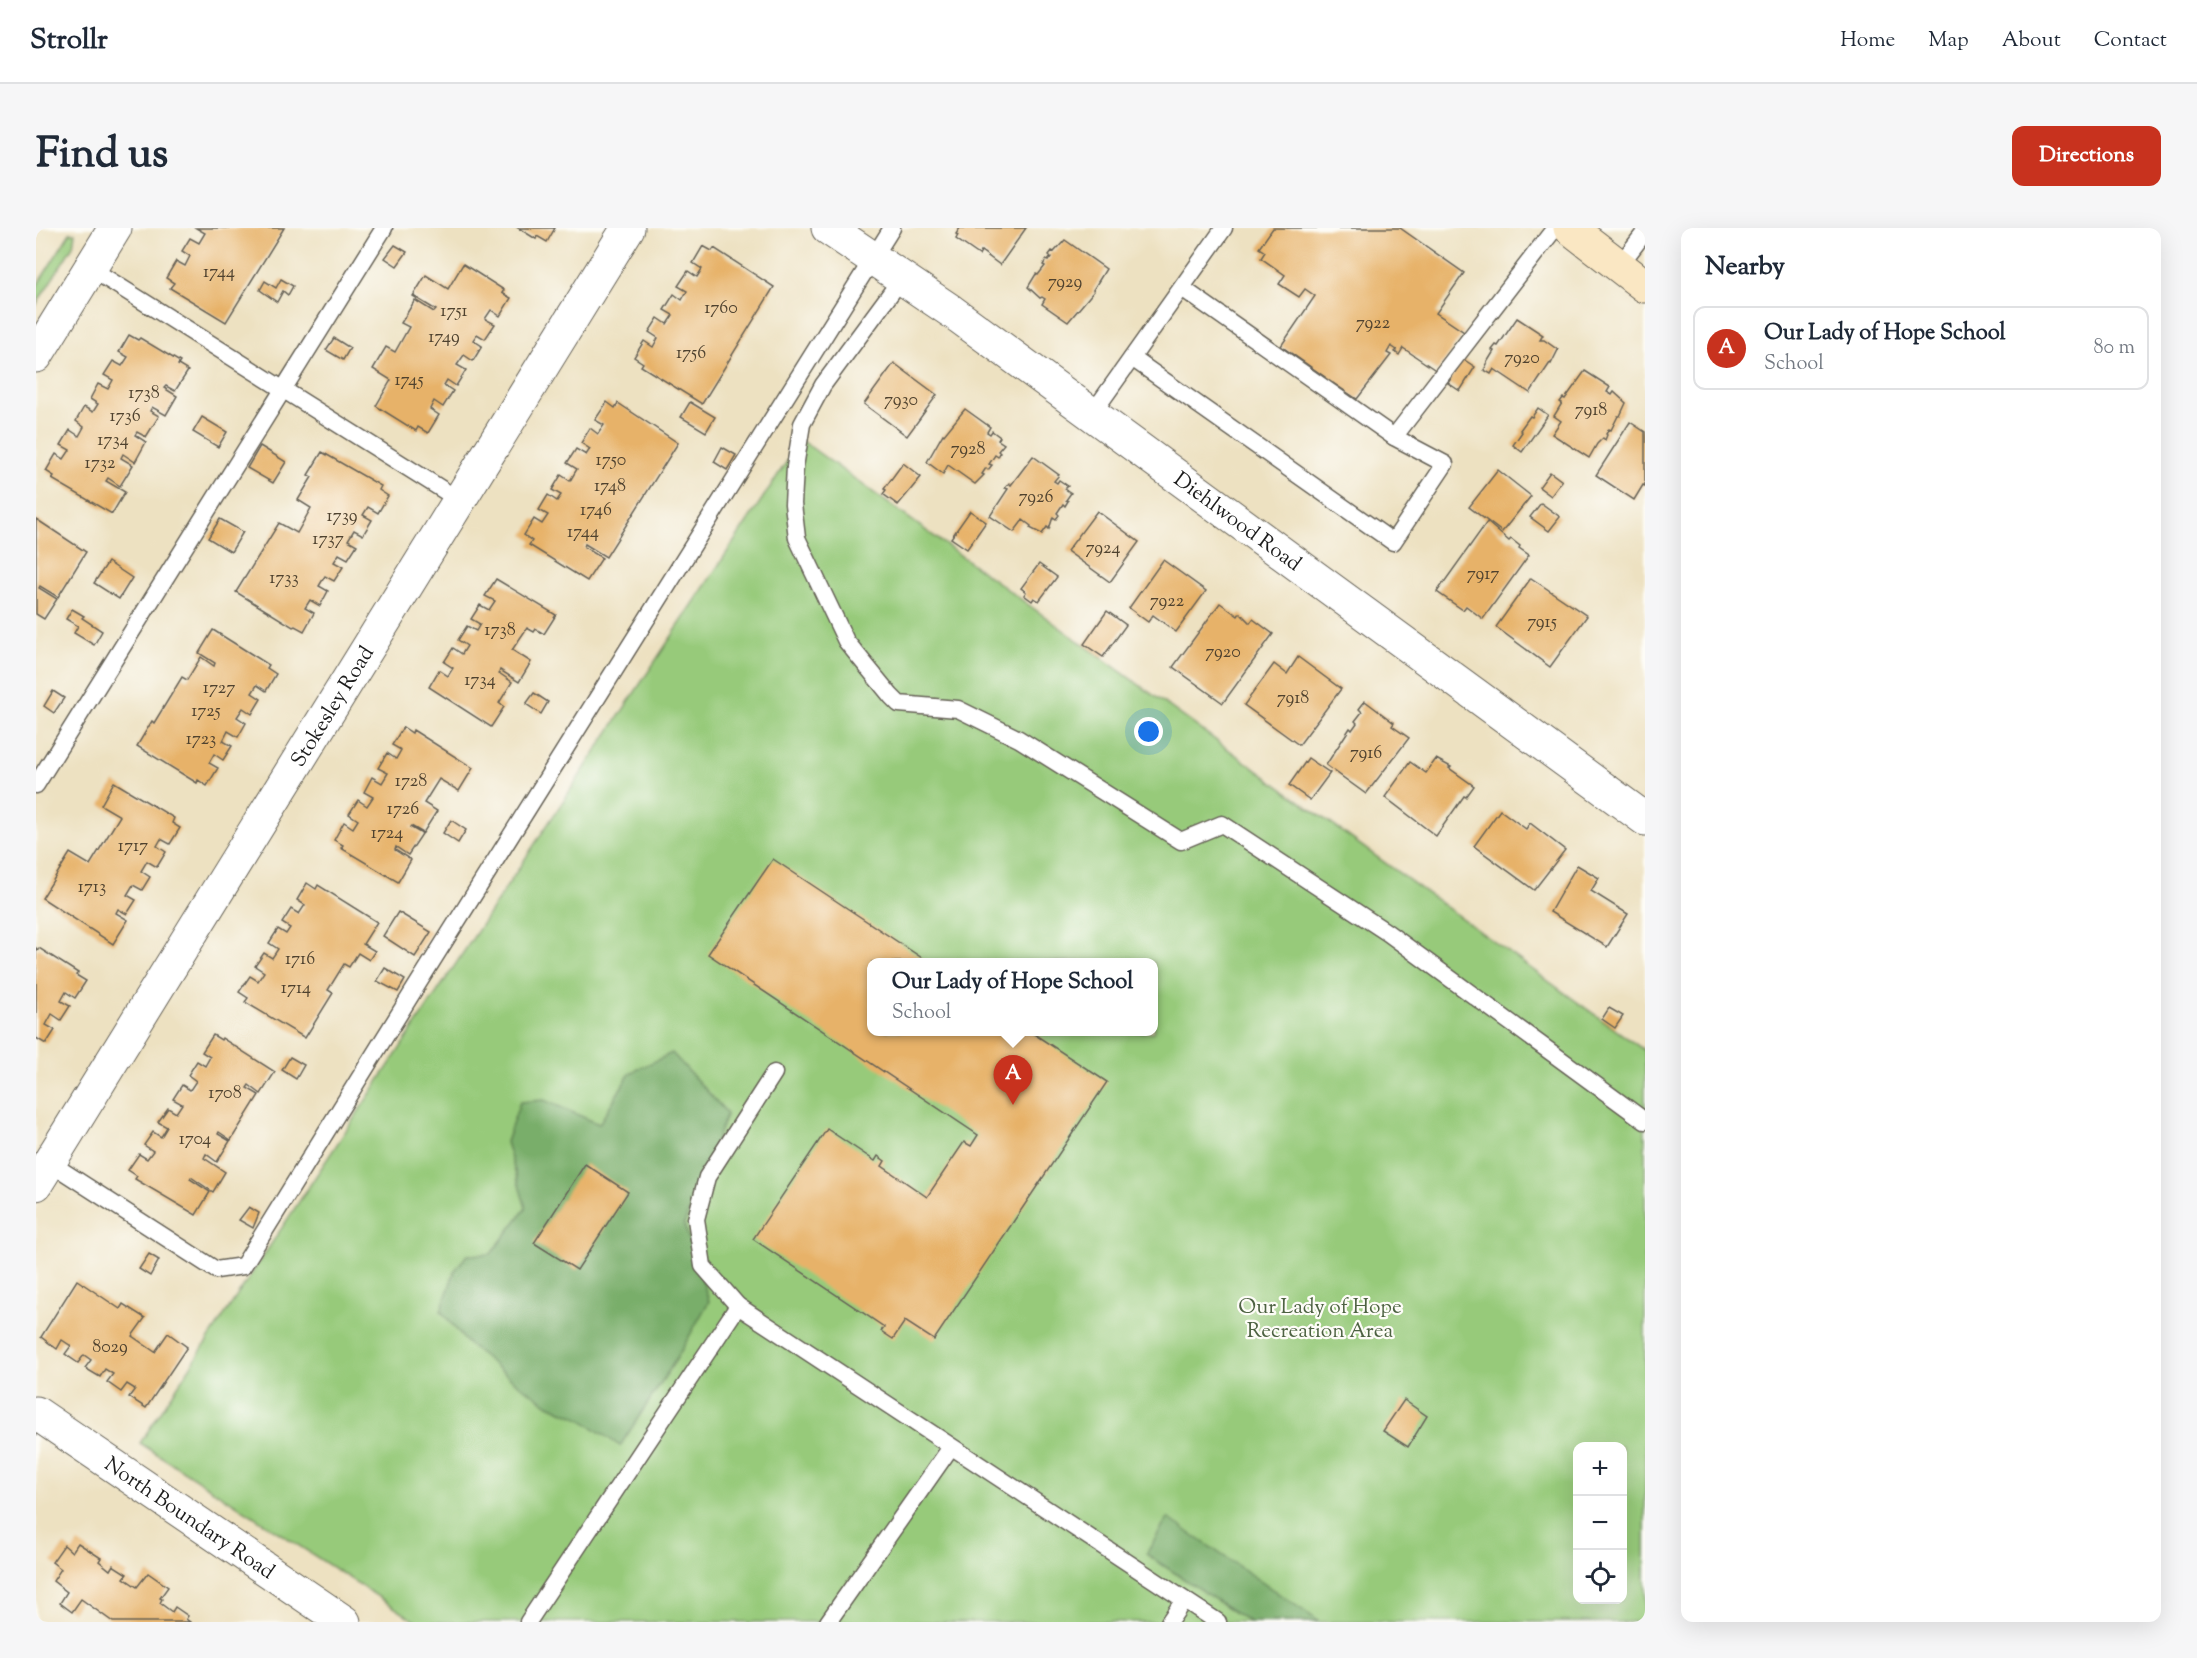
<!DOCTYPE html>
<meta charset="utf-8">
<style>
:root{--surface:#fff;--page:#f6f6f7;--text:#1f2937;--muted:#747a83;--line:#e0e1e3;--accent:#c8321e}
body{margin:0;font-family:"Sorts Mill Goudy",serif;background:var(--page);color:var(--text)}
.controls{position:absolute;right:18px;bottom:18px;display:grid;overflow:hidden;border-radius:12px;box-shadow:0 6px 24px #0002}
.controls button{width:54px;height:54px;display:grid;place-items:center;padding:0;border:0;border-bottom:2px solid var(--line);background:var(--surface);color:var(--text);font:30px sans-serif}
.you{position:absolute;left:1113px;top:504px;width:21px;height:21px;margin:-15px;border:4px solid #fff;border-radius:50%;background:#1a73e8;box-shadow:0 0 0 9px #1a73e833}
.badge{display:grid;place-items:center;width:39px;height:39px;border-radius:50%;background:var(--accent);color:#fff;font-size:20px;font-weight:700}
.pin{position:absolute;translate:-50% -50px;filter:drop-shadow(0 2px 3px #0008)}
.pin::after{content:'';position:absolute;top:32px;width:21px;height:18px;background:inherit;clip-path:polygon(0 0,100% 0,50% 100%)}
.popup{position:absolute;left:831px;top:730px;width:291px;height:78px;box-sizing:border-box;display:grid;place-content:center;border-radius:12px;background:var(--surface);filter:drop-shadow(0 2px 4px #0005);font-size:20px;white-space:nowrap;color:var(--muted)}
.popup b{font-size:22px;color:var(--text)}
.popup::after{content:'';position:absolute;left:50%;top:100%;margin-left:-12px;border:12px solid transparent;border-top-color:var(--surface)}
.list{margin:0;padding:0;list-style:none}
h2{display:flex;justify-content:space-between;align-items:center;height:78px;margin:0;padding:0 24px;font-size:26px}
h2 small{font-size:20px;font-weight:400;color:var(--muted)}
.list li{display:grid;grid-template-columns:39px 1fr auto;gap:18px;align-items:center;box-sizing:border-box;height:84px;margin:0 12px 12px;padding:0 12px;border:2px solid var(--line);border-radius:12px}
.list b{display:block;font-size:22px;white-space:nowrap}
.list p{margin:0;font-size:20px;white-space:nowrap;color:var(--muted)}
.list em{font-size:20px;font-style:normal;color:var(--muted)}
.icon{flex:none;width:33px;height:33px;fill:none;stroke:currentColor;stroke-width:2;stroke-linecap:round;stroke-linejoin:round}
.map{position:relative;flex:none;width:1609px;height:1394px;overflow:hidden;border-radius:12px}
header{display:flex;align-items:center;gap:36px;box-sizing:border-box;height:84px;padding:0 30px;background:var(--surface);border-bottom:2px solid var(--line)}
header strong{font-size:28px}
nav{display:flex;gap:33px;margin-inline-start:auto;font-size:21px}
.intro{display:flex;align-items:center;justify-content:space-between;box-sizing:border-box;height:144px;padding:0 36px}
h1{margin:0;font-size:42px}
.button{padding:15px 27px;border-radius:12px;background:var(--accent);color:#fff;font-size:21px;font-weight:700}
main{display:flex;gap:36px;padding:0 36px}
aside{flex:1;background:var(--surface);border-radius:12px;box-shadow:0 6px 24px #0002}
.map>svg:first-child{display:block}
.green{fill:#97ca7a;stroke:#5a734b;stroke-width:1.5;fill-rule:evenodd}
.forest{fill:#79ae6a;stroke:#4a6543;stroke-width:1.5}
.building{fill:#e7b269}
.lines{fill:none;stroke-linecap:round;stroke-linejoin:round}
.service-casing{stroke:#656156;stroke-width:19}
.minor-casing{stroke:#656156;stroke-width:35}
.secondary-casing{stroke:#656156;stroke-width:35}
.service{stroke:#fff;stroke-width:16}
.minor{stroke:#fff;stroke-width:33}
.secondary{stroke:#fae7c3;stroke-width:33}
.labels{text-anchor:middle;stroke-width:4.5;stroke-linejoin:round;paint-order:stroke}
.number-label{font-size:18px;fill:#4f422f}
.street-label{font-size:21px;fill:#1c1c1c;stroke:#fdfcf7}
.park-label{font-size:21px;fill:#4d6242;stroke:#fdfcf7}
</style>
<header>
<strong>Strollr</strong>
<nav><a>Home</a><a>Map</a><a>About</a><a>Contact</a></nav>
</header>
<div class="intro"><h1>Find us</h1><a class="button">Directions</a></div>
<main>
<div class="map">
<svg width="1609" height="1394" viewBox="0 0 1609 1394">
<rect width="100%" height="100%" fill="#fdfcf7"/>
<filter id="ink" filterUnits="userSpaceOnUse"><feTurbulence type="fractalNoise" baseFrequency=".0167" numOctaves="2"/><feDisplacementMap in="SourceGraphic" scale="12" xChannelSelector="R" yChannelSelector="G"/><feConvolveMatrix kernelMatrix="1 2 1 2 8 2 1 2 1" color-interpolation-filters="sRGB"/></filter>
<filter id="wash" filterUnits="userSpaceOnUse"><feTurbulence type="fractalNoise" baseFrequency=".008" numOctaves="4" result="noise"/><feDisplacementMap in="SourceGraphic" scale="24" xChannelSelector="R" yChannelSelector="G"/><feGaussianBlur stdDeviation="1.35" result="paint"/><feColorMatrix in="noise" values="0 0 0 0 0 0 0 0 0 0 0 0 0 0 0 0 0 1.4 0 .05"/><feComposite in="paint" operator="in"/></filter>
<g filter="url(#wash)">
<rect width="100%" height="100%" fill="#ede1c1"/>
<!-- green -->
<g class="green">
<path d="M34,5H39L37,18L0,77V59Z"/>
<path d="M765,212L1609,823V1394H381L104,1215ZM836,734H1118V804H836ZM1542,1218H1586V1372H1542Z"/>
</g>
<!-- forest -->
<g class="forest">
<path d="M636,825L691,885L648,996L673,1073L641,1130L584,1218L546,1192L513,1177L478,1153L431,1115L405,1083L419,1042L431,1027L455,1026L490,980L470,914L484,874L508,872L563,896L594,845Z"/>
<path d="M1132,1290L1284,1394H1213L1110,1326Z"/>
</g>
<g id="blocks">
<!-- building -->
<g class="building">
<path d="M160,0H248L190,94L134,60L138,55L130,50L140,33L149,38L154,28L146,23L154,10L163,15L169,5Z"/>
<path d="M482,0H519L511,14L501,8L500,11Z"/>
<path d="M924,0H990L964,37L945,23L943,27L920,11L922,7L920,6Z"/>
<path d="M1237,0H1364L1428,45L1400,85L1428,104L1401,143L1367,120L1363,127L1359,124L1361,122L1355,118L1351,125L1355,127L1321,171L1297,155L1296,157L1288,151L1289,149L1245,118L1279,68L1269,61L1263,69L1243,56L1249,47L1225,30L1229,24L1223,20Z"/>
<path d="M1029,12L1070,41L1057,62L1058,63L1032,94L1006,76L1009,71L1006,69L1004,70L992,59L1000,46L1002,47L1009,38L1007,37L1010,32L1012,33L1015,29L1013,27L1016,23L1018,24Z"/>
<path d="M359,17L371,24L361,38L349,30Z"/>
<path d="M667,18L676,23L678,20L738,59L666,176L605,138L607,135L598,129L608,113L617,119L622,110L613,104L622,90L631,96L637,87L628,82L638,66L646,72L651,63L642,58L652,43L661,49L666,41L657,35Z"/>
<path d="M427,36L468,62L466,65L475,70L464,88L455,82L449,91L459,96L449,111L441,106L437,112L446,118L437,133L428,127L421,137L430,142L420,158L411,152L408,157L417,163L407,179L398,173L394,181L403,187L392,205L382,199L380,203L340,178L355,152L337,141L350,119L359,124L373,99L365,95L379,72L398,84L400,82L377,68L390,47L412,61Z"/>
<path d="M245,51L257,58L252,67L247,63L241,74L224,62L229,53L240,60Z"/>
<path d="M1481,90L1507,107L1504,112H1508L1522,122L1515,136L1514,135L1494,165L1458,141L1455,146L1448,142L1451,136H1450L1458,123L1456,122L1460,117L1462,118Z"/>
<path d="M93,107L102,112L104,110L144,134L142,137L152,143L139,163L130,158L128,160L141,168L130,187L116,179L114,183L123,188L110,209L101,204L99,207L110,214L99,234L87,226L85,230L97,237L84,258L72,250L70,253L89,264L76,286L16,251L18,248L10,243L20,226L28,231L34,222L25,217L34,202L43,208L48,199L40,193L48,179L57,184L62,176L54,171L62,156L72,161L77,152L68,147L77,133L86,138L92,129L83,124Z"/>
<path d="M298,110L314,120L307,132L290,122Z"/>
<path d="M1427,131L1439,139L1424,163L1412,155Z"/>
<path d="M858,135L901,167L871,208L828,176Z"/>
<path d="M1549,143L1574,159L1571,164L1576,167L1578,164L1590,175L1584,188H1582L1575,202L1573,201L1570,206L1571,207L1569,212L1567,210L1561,216L1553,230L1516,206L1525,193L1518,188L1526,175L1524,174L1527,170L1529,171Z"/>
<path d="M571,174L579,180L582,175L642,215L570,329L549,316L548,319L566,330L551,353L493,317L496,313L488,307L498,291L506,296L512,287L503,282L512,267L521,273L525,267L516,262L525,247L534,253L541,241L531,235L540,221L550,227L554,221L545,215L554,200L562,206L568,197L559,192Z"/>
<path d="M654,174L679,189L670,204L645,189Z"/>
<path d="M1502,180L1512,187L1486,224L1477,217L1486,204L1484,202L1494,188L1496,189Z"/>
<path d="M929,181L954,199L951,204L954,206L956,203L964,209L962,212L968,216L962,223L964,225L962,229L959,227L953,236L956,237L952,242L950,240L946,246L948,247L939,256L912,237L907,246L891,234L907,206L908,207Z"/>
<path d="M166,189L191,204L182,219L157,204Z"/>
<path d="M1594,194L1609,204V258L1607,257L1598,272L1560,247Z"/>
<path d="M224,218L250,234L237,255L211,240Z"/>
<path d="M686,219L700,227L691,242L678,234Z"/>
<path d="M286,224L345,258L343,262L352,268L342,285L332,279L327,287L336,292L327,307L318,302L312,312L321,317L312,331L303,326L298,334L307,339L298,353L289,348L283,358L292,363L284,378L274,372L269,380L278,385L268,403L259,398L257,399L200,364L243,295L261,305L275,280L262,272L276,249L272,247Z"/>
<path d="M997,228L1023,247L1018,253L1021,255L1023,252L1032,258L1029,261L1035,265L1030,272L1032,273L1029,278L1027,276L1021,285L1023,287L1020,291L1017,289L1013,301L1011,299L1006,306L994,300L995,298L987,292L978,304L954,288L972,261L969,260L973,255L975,257Z"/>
<path d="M867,235L885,249L862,277L847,266L850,262L848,261Z"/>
<path d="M1462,242L1495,268L1466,304L1433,279Z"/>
<path d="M1514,244L1526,253L1515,268L1503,259Z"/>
<path d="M1505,275L1524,289L1513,303L1494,289Z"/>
<path d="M934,283L950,294L931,321L915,310Z"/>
<path d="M1061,283L1103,314L1074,354L1031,323Z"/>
<path d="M0,291L50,324L22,369L4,358L3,360L21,371L8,391L0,386Z"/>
<path d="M184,291L207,304L195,324L172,310Z"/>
<path d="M1451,294L1473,313L1475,311L1484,318L1483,320L1493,327L1447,391L1430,378L1427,382L1401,364Z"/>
<path d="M1127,332L1170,363L1140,404L1117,387L1112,394L1093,380Z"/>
<path d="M72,334L96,350L83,371L58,355Z"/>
<path d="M1003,336L1021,349L1003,373L998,370L996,373L988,367L990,364L985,360Z"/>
<path d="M1495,350L1551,388L1514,439L1460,399Z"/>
<path d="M460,351L520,387L508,406L500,401L498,404L491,400L476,422L495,434L483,454L464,442L463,445L476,454L463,475L468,479L455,499L393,459L403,442L412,448L417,440L408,434L417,420L426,426L431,418L422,412L431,398L440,403L444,396L435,391L444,377L453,382L459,373L449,368Z"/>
<path d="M1184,375L1202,388L1204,385L1214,395L1217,391L1237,406L1187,475L1137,439Z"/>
<path d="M36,381L48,388L46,390L66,403L58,417L38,405L42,398L30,391Z"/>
<path d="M1071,383L1090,397L1067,429L1048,416Z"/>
<path d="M177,402L233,437L231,440L240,446L230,463L221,457L216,465L225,471L216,486L207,480L201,489L210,495L202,509L192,503L187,513L196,518L187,532L178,526L173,535L182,540L171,558L162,552L161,555L101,518L116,493L118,495L146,449L151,452L165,429L178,438L179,435L163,425Z"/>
<path d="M1262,429L1305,461L1263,517L1208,477L1238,436L1251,446Z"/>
<path d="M17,463L28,470L18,485L8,478Z"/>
<path d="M498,465L512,474L505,486L490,476Z"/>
<path d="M1329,473L1358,495L1356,498L1373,510L1330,566L1290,537L1314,500L1316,502L1321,495L1319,493L1326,484L1323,481Z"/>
<path d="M367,499L376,505L377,502L437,540L423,563L403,551L388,575L401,583L387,605L375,598L374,599L386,606L372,627L360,619L359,622L375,632L362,654L305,620L307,617L298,612L308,594L317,600L322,592L313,586L322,572L331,578L337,569L328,564L336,549L346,555L352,545L342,540L351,525L360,531L365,522L356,517Z"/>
<path d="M1272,530L1294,545L1274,572L1253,557Z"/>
<path d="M1400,531L1415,539L1413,540L1438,558L1430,569L1428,568L1400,608L1349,569L1374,534L1390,545Z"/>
<path d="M78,554L138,590L136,595L144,600L134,616L125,611L121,618L130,624L121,639L111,633L105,643L114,649L106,662L97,657L91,667L100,672L91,686L82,681L80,685L92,692L77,716L6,670L34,625L54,637L84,588L65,577Z"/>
<path d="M1464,582L1490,601L1494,595L1529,622L1498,662L1438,618Z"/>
<path d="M415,592L430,602L422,615L407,605Z"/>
<path d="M737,631L892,734H836V804H995L1071,854L898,1112L869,1093L857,1111L845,1103L848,1099L717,1011L791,901L839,933L842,928L849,933L846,938L891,969L928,914L935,918L942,907L672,726Z"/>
<path d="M1541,637L1563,650L1555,663L1592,686L1571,719L1514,684Z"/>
<path d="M271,655L280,661L282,657L341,694L327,716L339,723L333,732L322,725L313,739L308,736L292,762L297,765L269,810L209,774L212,770L203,764L214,748L222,753L228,744L219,738L228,725L236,730L242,721L233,715L242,701L250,706L254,700L246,695L255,681L263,686L269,677L261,672Z"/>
<path d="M362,684L395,704L379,729L347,708Z"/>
<path d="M0,720L2,722L3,720L42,745L40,747L50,753L39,770L30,764L25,773L34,778L25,792L16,786L10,797L19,802L10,816L0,810Z"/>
<path d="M349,740L369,752L362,764L341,753Z"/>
<path d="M1573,780L1587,788L1579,800L1566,791Z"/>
<path d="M177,807L185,812L186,810L239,844L225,866L213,857L211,860L223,867L195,912L183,904L182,906L194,913L181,934L170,926L168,930L189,944L177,964L155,949L154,951L174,964L160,987L99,951L101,948L92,942L103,926L111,931L117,923L108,917L117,904L125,909L131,899L122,894L132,880L140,885L146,876L137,871L146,857L154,862L160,853L152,847L161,833L169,838L174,829L166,824Z"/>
<path d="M254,829L268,837L260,851L246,842Z"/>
<path d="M549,936L592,964L541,1042L498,1015Z"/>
<path d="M213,979L223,985L217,1000L203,992Z"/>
<path d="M113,1026L123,1032L114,1048L103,1041Z"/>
<path d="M41,1052L84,1081L87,1076L109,1090L96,1108L119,1124L132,1105L151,1119L110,1180L93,1169L99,1161L91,1156L85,1164L71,1154L77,1146L69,1141L64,1149L49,1140L55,1132L48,1127L42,1135L29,1126L35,1118L26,1112L21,1121L5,1109Z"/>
<path d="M1368,1172L1391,1188L1372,1219L1347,1203Z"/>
<path d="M42,1315L65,1330L63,1333L74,1342L77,1337L91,1346L88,1350L101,1359L112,1345L132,1359L124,1370L126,1371L124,1375L136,1384L139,1379L152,1388L150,1391L154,1394H77L45,1371L36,1384L24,1375L31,1364L17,1353L25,1341L16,1334L28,1317L36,1324Z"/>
</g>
</g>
</g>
<g filter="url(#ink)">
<use href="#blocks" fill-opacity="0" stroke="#656156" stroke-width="1.5"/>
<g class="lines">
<!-- service casing -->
<g class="service-casing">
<g id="service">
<path d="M1583,38L1609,4"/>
<path d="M54,40L423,272"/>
<path d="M866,50L787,157L766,196L759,239L757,276L761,310L810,413L855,468L863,476L922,481L983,511L1145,613L1186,596L1352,705L1609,893"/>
<path d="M1146,60L1358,209"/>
<path d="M1096,130L1357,314L1409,236L1358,209L1519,0"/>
<path d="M1056,186L1188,0"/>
<path d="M0,557L348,0"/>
<path d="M8,931L180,1042L207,1038L378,762L856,0"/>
<path d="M702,1078L667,1038L660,991L671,949L738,845"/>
<path d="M492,1394L702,1078L1182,1394"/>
<path d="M792,1394L915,1219"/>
<path d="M1133,1394L1148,1372"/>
</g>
</g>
<!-- minor casing -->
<g class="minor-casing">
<g id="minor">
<path id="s1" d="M792,0L915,83L1609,591"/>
<path d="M0,128L79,0"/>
<path id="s2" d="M0,956L592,0"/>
<path id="s3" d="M0,1185L308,1394"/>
</g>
</g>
<!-- secondary casing -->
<g class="secondary-casing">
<path id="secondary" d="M1534,0L1609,58"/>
</g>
<!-- service -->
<use href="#service" class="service"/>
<!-- minor -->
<use href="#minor" class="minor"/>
<!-- secondary -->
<use href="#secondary" class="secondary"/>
</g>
</g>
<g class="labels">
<!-- number labels -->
<g class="number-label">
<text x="183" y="49">1744</text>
<text x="1029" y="59">7929</text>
<text x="685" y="85">1760</text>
<text x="418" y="88">1751</text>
<text x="1337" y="100">7922</text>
<text x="408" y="114">1749</text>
<text x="655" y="130">1756</text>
<text x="1486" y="135">7920</text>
<text x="373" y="157">1745</text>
<text x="108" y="170">1738</text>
<text x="865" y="177">7930</text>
<text x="1555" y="187">7918</text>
<text x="89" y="193">1736</text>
<text x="77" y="217">1734</text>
<text x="932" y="226">7928</text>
<text x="575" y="237">1750</text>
<text x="64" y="240">1732</text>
<text x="574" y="263">1748</text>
<text x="1000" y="274">7926</text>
<text x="560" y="287">1746</text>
<text x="306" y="293">1739</text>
<text x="547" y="309">1744</text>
<text x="292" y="316">1737</text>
<text x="1067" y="325">7924</text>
<text x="1447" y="351">7917</text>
<text x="248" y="355">1733</text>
<text x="1131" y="378">7922</text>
<text x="1506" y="399">7915</text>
<text x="464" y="407">1738</text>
<text x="1187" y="429">7920</text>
<text x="444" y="457">1734</text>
<text x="183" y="465">1727</text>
<text x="1257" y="475">7918</text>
<text x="170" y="488">1725</text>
<text x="165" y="516">1723</text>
<text x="1330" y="530">7916</text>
<text x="375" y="558">1728</text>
<text x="367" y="586">1726</text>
<text x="351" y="610">1724</text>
<text x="97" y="623">1717</text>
<text x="56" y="664">1713</text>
<text x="264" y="736">1716</text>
<text x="260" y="765">1714</text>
<text x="189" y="870">1708</text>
<text x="159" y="916">1704</text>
<text x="74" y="1124">8029</text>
</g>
<!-- street labels -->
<g class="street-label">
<text dy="7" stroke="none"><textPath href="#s1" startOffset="504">Diehlwood Road</textPath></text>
<text dy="7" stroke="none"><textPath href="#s2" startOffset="562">Stokesley Road</textPath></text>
<text dy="7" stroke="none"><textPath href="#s3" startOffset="186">North Boundary Road</textPath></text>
</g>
<!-- park labels -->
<g class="park-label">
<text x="1284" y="1085">Our Lady of Hope<tspan x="1284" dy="24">Recreation Area</tspan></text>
</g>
</g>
</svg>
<div class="controls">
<button>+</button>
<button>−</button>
<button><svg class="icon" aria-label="locate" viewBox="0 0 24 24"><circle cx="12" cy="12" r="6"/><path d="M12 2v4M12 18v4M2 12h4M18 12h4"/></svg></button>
</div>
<div class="you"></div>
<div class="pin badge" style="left:977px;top:877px">A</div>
<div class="popup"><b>Our Lady of Hope School</b>School</div>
</div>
<aside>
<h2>Nearby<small></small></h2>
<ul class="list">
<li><span class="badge">A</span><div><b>Our Lady of Hope School</b><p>School</p></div><em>80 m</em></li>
</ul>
</aside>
</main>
